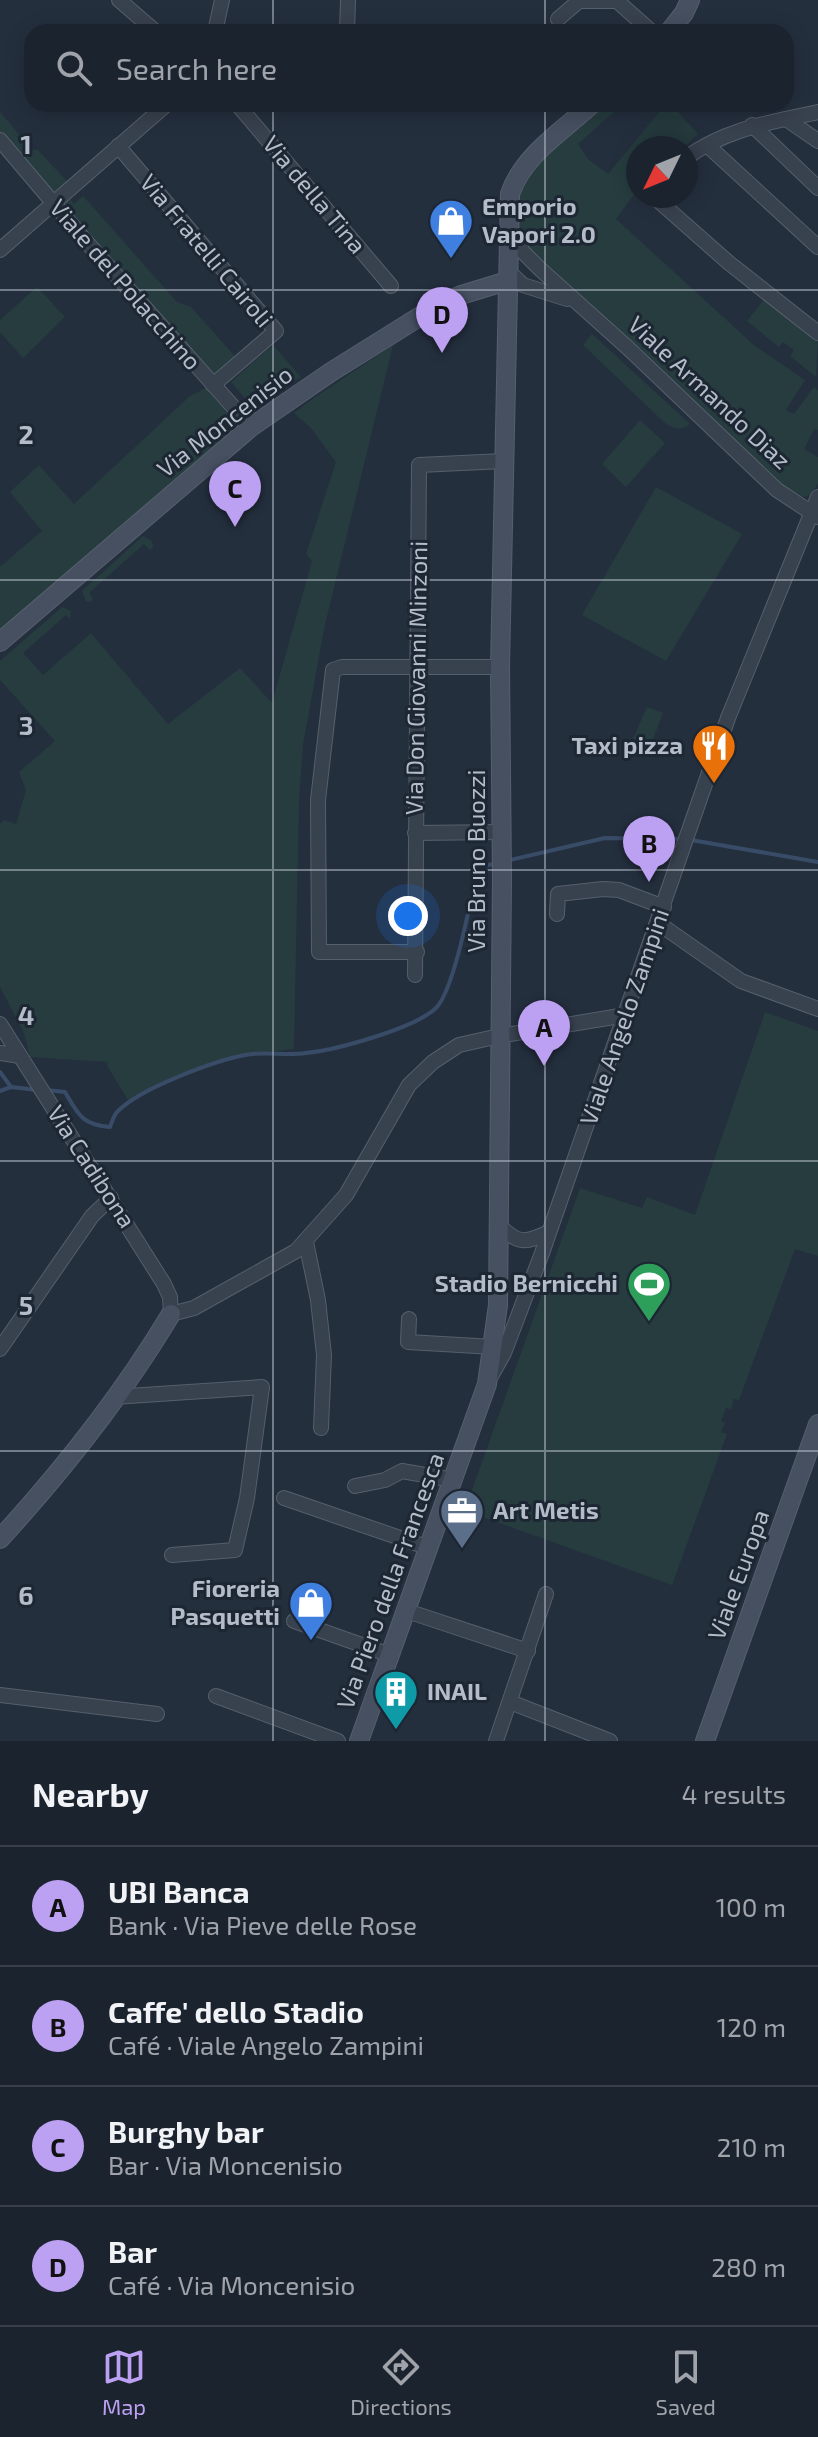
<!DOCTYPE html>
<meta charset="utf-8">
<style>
:root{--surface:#1b232e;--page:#282f3a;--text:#f1f3f6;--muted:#a0a4aa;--line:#39404a;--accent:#bca0f2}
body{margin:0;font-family:"Exo 2",sans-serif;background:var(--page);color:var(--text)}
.compass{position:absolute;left:626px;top:136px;width:72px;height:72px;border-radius:50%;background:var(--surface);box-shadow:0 4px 20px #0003;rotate:227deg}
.you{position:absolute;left:408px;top:916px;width:28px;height:28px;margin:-20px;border:6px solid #fff;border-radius:50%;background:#1a73e8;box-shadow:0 0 0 12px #1a73e833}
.badge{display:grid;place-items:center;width:52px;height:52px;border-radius:50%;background:var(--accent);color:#111;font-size:26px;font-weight:700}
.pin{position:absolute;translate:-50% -66px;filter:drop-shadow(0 2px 4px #0008)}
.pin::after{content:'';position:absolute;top:42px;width:28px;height:24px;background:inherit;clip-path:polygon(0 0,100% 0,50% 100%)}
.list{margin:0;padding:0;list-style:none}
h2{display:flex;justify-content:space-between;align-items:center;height:104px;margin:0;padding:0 32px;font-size:34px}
h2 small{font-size:26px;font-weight:400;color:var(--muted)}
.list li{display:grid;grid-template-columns:52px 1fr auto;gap:24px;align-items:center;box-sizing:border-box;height:120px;padding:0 32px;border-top:2px solid var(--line)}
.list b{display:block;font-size:30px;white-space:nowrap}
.list p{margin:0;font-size:26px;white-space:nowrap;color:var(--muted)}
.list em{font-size:26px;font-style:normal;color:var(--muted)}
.icon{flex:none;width:44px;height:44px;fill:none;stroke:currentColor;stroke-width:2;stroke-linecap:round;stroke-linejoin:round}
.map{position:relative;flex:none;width:818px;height:1741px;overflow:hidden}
.search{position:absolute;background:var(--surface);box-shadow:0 4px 20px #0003;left:24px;right:24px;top:24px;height:88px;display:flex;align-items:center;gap:20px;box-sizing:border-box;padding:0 28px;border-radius:24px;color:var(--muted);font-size:30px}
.sheet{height:584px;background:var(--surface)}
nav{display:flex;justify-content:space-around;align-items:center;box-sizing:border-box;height:112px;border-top:2px solid var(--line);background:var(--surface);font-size:22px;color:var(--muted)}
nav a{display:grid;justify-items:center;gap:4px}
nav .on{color:var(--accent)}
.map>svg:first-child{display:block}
.green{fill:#263c3f}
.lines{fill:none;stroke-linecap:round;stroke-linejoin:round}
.stream{stroke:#394c67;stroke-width:4}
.street-casing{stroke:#565f6c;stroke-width:16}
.secondary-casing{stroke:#565f6c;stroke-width:20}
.street{stroke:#38414e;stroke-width:14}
.secondary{stroke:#465061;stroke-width:18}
.grid{fill:none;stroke:#b4bcc9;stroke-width:2;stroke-opacity:0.55}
.labels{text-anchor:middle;stroke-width:6;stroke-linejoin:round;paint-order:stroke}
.street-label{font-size:24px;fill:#b4bcc9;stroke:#1d2633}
.poi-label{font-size:24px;font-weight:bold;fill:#b4bcc9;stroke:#1d2633;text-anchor:start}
.grid-label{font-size:26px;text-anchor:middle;font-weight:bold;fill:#b4bcc9;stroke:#1d2633;stroke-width:6;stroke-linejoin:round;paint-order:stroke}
</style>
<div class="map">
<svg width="818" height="1741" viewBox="0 0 818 1741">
<rect width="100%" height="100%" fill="#242f3e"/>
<!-- green -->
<g class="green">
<path d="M601,104H623L578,144L588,159L608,174L666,104H671L698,134L683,148H638V189L616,219L755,346L805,380L786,410L794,414L814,387L818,390V430L814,429L804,449L818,457V483L811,495L804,497L786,488L524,243L516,232L520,185L537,160Z"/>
<path d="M0,112L32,150H38L72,187L65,194L74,204L83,196L177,302L191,307L240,362L213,385L251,427L0,642V567L42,531L10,492L39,465L74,504L190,396L213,384L0,140Z"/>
<path d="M37,287L65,317L23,358L0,332V320Z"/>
<path d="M765,298L818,339L816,377L790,356L794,350L783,342L779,347L747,321Z"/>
<path d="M592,334L690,424C681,431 673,429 665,423L583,345Z"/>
<path d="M273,345L301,377L256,404H250L231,382Z"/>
<path d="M393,345L324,629L303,745L299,800L294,1049L246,1055L161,1083L130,1103L107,1066L108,1062L30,1057L24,1033L0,987V824L4,820L16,824L26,790L19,772L55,741L0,680V661L62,607L71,611L70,619L66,615L23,653L43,675L91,633L168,724L240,668L272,703L312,561L306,554L336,462L311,428L294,413L311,400Z"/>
<path d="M640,420L665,443L626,487L602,464Z"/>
<path d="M656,487L742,534L666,661L582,615Z"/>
<path d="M143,536L152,541L153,547L150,550L144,544L89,593L93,599L90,602L86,601L82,591Z"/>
<path d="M647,707L663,713L648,752L631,743Z"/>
<path d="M765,1012L818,1031V1256L795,1249L739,1400L734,1399L731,1409L726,1408L721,1421L725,1423L721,1432L727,1434L672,1585L469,1512L467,1504L580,1188L642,1208L647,1197L695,1215Z"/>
</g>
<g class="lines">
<!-- stream -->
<g class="stream">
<path d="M691,840L818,862"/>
<path d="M506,861L605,838L682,839"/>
<path d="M0,1072L11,1087"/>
<path d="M46,1090L65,1092C78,1114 82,1125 110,1127C112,1122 114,1114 118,1111C141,1088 214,1061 245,1055C265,1051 286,1056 306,1053C336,1050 417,1028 437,1007C455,986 470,902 477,873L481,867L497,863"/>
<path d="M0,1091L11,1087L37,1090"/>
</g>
<!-- street casing -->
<g class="street-casing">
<g id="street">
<path d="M119,0L156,32"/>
<path d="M558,19L579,1H617L652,32"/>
<path d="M215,32L222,0"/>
<path d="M347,32L348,0"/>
<path d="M237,104L391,286"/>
<path d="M786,119L818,141"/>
<path d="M752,125L818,188"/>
<path d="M0,140L83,238L251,427"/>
<path d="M707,145L818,247"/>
<path d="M118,146L276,331L213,385"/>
<path d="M686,158C725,129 772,122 818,112"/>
<path d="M653,196L729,263L818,333"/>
<path d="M510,229L523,252L540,269L628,348L777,490L818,517"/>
<path d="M0,250L167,104"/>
<path d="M507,270L523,285L567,299"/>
<path d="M415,833L502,832"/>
<path d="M557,914L558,894L603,889L619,890L664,907"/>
<path d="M658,923L741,981L818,1009"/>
<path d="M417,952H319L318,800L333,670L342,667H500"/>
<path d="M415,975L419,465L504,461"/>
<path d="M0,1024L164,1284L170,1297L171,1314L194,1308L296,1251L346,1195L409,1085L433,1062L459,1045L499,1036L626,1015"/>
<path d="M0,1053L20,1056"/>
<path d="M499,1225C518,1245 526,1243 549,1232"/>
<path d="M306,1242L318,1300L324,1355L321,1428"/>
<path d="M409,1319L408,1342L494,1347"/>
<path d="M0,1349L92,1216L111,1198"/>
<path d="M491,1376L504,1353L542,1253L728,718L818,497"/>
<path d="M114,1397L262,1387L247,1498L235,1550L172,1555"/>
<path d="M355,1486L385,1480L402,1471L453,1480"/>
<path d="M284,1498L429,1548"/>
<path d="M407,1611L528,1651"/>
<path d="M294,1621L390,1655"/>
<path d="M0,1695L157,1714"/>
<path d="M216,1696L338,1741"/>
<path d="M510,1702L610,1741"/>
<path d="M496,1741L546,1594"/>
</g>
</g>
<!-- secondary casing -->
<g class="secondary-casing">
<g id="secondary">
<path d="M669,32L684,13L690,0"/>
<path d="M0,642L251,427L331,372L435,307L461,295L507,281"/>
<path d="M0,1539C63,1470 123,1394 171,1314"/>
<path d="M359,1741L487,1384L498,1305L502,879L500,667L510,194C523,155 563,131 592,104"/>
<path d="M705,1741L818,1424"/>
</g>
</g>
<!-- street -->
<use href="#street" class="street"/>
<!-- secondary -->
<use href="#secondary" class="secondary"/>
</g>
<!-- grid -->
<path class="grid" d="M273,0V32M545,0V32M273,104V1741M545,104V1741M0,290H818M0,580H818M0,870H818M0,1161H818M0,1451H818"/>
<!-- icons -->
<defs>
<g id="shop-pin" transform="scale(2.3)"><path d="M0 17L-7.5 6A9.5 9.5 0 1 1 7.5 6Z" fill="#3f7fe0" stroke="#1d2633"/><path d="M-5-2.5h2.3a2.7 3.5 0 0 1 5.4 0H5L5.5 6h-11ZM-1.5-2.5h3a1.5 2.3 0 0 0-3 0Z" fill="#fff"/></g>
<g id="restaurant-pin" transform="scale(2.3)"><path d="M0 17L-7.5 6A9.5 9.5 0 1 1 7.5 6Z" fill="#e8710a" stroke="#1d2633"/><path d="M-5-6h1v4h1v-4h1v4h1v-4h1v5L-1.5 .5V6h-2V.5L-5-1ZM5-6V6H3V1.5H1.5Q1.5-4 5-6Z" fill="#fff"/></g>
<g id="stadium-pin" transform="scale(2.3)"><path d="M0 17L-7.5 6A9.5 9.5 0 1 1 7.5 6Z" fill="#2e9e5b" stroke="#1d2633"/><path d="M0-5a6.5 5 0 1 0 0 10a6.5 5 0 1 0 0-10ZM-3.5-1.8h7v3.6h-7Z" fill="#fff"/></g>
<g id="office-pin" transform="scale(2.3)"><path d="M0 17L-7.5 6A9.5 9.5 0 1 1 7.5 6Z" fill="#5c6f8a" stroke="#1d2633"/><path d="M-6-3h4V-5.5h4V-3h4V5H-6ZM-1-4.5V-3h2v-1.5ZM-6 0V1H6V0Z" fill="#fff"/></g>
<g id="building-pin" transform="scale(2.3)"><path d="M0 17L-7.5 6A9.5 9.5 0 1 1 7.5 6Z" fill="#0f9aa8" stroke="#1d2633"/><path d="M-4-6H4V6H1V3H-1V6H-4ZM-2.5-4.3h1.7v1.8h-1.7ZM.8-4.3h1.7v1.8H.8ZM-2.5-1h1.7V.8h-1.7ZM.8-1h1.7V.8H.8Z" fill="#fff"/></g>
</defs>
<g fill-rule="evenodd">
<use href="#shop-pin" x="451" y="221"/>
<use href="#restaurant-pin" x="714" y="746"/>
<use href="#stadium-pin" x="649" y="1284"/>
<use href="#office-pin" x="462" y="1511"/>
<use href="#shop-pin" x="311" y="1603"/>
<use href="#building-pin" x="396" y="1692"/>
</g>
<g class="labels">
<!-- street labels -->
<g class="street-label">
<text transform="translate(314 195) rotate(50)" y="8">Via della Tina</text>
<text transform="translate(206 251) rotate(50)" y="8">Via Fratelli Cairoli</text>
<text transform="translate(125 285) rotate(49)" y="8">Viale del Polacchino</text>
<text transform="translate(709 393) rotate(43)" y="8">Viale Armando Diaz</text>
<text transform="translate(225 422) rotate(-38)" y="8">Via Moncenisio</text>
<text transform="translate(417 678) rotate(-89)" y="8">Via Don Giovanni Minzoni</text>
<text transform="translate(477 861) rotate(-90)" y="8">Via Bruno Buozzi</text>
<text transform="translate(625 1017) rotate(-71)" y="8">Viale Angelo Zampini</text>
<text transform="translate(91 1167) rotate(57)" y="8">Via Cadibona</text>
<text transform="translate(739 1575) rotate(-70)" y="8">Viale Europa</text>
<text transform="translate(391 1581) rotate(-70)" y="8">Via Piero della Francesca</text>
</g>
<!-- poi labels -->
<g class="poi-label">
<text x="482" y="215">Emporio<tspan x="482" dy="28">Vapori 2.0</tspan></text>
<text x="683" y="754" text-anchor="end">Taxi pizza</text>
<text x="618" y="1292" text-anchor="end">Stadio Bernicchi</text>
<text x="493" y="1519">Art Metis</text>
<text x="280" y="1597" text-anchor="end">Fioreria<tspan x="280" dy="28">Pasquetti</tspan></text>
<text x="427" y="1700">INAIL</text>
</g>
</g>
<g class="grid-label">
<text x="26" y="154">1</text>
<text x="26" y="444">2</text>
<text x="26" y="735">3</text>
<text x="26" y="1025">4</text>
<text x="26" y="1315">5</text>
<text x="26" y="1605">6</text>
</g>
</svg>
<svg class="compass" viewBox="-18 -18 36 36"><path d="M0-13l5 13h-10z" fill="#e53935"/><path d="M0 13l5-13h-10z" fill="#a0a4aa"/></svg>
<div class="you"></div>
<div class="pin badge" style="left:544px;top:1066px">A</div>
<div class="pin badge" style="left:649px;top:882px">B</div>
<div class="pin badge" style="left:235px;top:527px">C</div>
<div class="pin badge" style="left:442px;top:353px">D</div>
<div class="search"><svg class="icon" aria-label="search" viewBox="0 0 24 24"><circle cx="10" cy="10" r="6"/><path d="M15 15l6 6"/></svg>Search here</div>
</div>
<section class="sheet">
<h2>Nearby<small>4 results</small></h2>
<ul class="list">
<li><span class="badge">A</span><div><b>UBI Banca</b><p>Bank · Via Pieve delle Rose</p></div><em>100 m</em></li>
<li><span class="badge">B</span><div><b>Caffe' dello Stadio</b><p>Café · Viale Angelo Zampini</p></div><em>120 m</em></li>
<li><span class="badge">C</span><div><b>Burghy bar</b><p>Bar · Via Moncenisio</p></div><em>210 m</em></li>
<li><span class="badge">D</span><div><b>Bar</b><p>Café · Via Moncenisio</p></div><em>280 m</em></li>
</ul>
</section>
<nav>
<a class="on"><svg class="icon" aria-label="map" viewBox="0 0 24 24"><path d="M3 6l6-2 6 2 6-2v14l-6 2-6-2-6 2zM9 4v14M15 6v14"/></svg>Map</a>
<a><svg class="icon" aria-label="directions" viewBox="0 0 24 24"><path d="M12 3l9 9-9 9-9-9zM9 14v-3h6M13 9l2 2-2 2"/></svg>Directions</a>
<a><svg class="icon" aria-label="saved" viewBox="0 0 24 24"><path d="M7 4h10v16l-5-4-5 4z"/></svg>Saved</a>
</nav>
